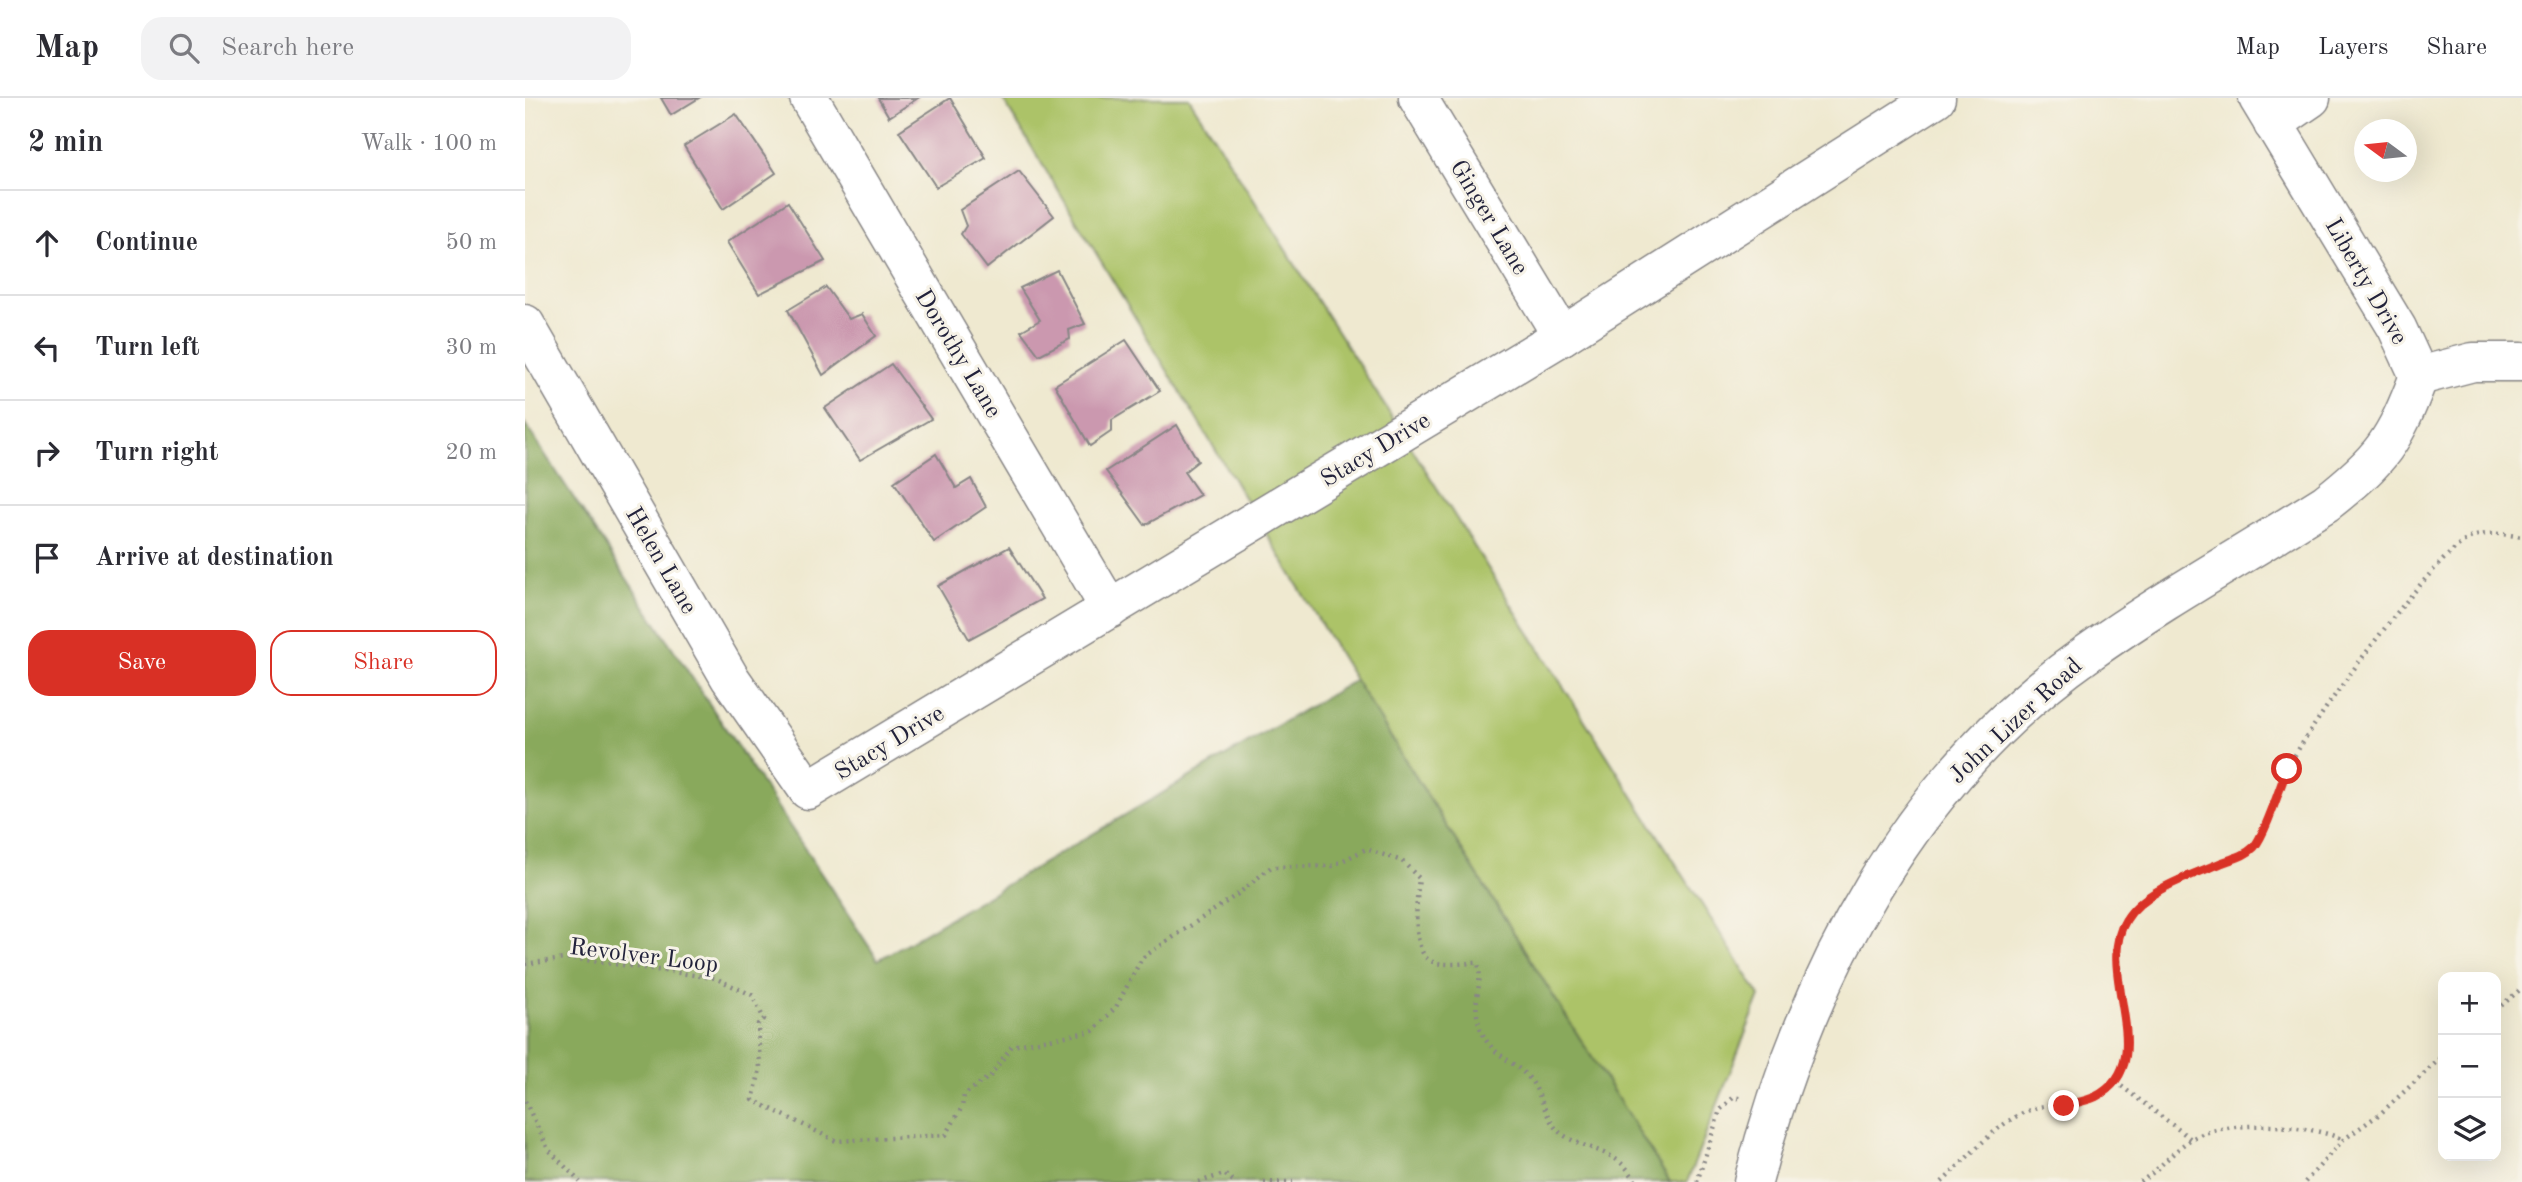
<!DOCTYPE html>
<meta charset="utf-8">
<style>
:root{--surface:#fff;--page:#f2f2f3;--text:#2b2b33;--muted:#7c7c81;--line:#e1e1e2;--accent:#d93025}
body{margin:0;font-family:"Old Standard TT",serif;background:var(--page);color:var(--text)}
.controls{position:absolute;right:21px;bottom:21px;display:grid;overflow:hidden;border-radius:14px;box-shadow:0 7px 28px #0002}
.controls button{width:63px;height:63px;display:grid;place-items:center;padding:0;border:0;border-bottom:2px solid var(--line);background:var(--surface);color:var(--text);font:35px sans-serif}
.compass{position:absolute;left:1829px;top:21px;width:63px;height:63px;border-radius:50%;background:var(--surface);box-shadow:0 7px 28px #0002;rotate:285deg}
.stop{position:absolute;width:21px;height:21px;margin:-16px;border:5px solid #d93025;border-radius:50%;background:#fff}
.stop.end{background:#d93025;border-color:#fff;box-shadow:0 2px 7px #0008}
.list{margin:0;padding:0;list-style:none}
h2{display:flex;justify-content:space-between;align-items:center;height:91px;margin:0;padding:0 28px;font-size:30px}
h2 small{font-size:23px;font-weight:400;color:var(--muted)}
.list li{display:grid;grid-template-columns:46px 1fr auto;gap:21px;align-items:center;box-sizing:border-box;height:105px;padding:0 28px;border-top:2px solid var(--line)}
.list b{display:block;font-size:26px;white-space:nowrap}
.list em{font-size:23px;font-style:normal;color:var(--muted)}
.actions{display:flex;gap:14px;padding:21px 28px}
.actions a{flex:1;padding:16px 0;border:2px solid var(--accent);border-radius:21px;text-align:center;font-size:24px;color:var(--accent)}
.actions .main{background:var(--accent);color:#fff}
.icon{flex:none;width:38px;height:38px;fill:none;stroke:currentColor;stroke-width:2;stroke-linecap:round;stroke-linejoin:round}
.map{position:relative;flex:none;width:1997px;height:1084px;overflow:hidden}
header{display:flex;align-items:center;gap:42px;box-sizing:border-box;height:98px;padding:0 35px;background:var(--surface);border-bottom:2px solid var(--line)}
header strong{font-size:33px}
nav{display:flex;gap:38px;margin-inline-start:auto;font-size:24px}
.search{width:490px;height:63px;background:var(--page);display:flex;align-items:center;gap:18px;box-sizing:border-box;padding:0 24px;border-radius:21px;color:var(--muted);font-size:26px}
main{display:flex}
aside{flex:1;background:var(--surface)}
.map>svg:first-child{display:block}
.green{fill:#acc368;stroke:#677252;stroke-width:2}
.forest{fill:#89a95c;stroke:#56664c;stroke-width:2}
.building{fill:#cb98af}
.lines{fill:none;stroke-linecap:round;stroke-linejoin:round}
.minor-casing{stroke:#888686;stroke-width:41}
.path{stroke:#888686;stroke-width:4.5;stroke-dasharray:2 5;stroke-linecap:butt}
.minor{stroke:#fff;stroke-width:38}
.route{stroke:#d93025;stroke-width:9}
.labels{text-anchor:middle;stroke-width:6;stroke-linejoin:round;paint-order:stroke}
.street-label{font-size:24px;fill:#22223b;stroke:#f7f3e8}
</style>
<header>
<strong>Map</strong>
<div class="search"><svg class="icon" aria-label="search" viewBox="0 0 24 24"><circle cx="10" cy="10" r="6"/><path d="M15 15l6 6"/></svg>Search here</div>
<nav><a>Map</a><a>Layers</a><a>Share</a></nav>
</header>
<main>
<aside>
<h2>2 min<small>Walk · 100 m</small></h2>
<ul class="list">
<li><svg class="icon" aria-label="ahead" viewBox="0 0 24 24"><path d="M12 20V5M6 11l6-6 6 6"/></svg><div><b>Continue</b></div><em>50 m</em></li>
<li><svg class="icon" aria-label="left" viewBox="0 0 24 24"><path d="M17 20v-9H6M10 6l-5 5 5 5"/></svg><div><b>Turn left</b></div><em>30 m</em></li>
<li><svg class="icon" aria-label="right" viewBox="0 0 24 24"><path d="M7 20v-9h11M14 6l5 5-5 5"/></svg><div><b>Turn right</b></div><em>20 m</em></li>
<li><svg class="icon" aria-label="arrive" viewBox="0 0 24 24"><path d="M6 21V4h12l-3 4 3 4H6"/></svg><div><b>Arrive at destination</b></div></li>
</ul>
<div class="actions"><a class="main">Save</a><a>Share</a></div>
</aside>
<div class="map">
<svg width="1997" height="1084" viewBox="0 0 1997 1084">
<rect width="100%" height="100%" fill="#f7f3e8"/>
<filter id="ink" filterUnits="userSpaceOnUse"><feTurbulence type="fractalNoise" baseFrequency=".0143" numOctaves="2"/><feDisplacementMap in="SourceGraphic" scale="14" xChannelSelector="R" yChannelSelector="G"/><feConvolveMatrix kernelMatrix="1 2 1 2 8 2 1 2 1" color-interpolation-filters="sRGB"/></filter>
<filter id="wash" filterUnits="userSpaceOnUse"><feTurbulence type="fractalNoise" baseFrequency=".00686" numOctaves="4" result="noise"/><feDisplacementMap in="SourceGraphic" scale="28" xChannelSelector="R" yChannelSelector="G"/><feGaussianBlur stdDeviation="1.57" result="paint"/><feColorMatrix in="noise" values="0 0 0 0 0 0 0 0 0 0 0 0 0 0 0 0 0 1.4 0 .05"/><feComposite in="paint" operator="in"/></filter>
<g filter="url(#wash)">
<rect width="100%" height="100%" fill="#efe9d0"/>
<!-- green -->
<path class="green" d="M477,0H664L1235,898L1162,1084H1145L830,582Z"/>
<!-- forest -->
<path class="forest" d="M0,326L353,862L830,582L1145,1084H0Z"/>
<g id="blocks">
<!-- building -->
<g class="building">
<path d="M136,0H174L146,17Z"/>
<path d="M353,0H393L364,19Z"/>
<path d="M425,0L461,60L411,89L374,33Z"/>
<path d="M211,16L251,75L198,111L159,48Z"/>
<path d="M494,73L529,118L462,170L436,136L441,128L435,112Z"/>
<path d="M263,104L300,163L234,196L202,144Z"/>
<path d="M532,172L560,226L544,232L545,241L514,257L496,233L515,222L495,190Z"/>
<path d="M301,189L324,221L337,216L351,238L298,277L263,212Z"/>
<path d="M601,242L635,293L587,322V333L565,348L530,287Z"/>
<path d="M366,266L406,321L335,362L300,310Z"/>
<path d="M652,327L673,363L659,374L675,397L620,427L581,373Z"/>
<path d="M411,356L431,390L446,381L461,409L409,444L369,384Z"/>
<path d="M484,449L517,501L444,541L413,488Z"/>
</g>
</g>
</g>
<g filter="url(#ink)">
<use href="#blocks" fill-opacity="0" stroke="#888686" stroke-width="2"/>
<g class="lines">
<!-- minor casing -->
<g class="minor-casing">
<g id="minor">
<path d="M284,0L585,511"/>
<path d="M893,0L1037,238"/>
<path d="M1733,0L1872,230L1894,278"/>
<path d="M1748,26L1786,0"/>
<path d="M0,226L205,580L283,692L1037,238L1411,0"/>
<path d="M1894,278L1948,264H1997"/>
<path d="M1228,1084C1281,877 1385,680 1563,555C1639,501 1722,455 1801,405C1857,361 1869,344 1894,278"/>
</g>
</g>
<!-- path -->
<g class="path">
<path d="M0,866L46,860L190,880L227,897L239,921L233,926L235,971L228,1002L311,1043L421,1037L437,1009L439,997L465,978L487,948L568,933L591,909L617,860L713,796L746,769L807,768L841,751L877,763L894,780C892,798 885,857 908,864C920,868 939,865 953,865C958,884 949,899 952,917C959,957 982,956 1005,981C1017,996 1021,1025 1037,1036C1064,1055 1092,1049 1111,1084"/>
<path d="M1971,912L1997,890"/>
<path d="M1591,984L1666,1041"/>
<path d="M0,1003L23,1051L55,1084"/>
<path d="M674,1084L699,1076L710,1084"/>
<path d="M739,1084H768"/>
<path d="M1172,1084L1195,1012L1209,999L1217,1001"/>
<path d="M1417,1084C1443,1060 1469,1027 1502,1013C1530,1001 1567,1011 1590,984C1621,950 1579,869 1599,825C1612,796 1669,776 1697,765C1709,760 1720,759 1729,749C1744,731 1751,692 1762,671C1782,631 1909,455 1945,440C1961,433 1980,436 1997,439"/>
<path d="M1615,1084C1634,1072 1647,1054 1665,1042C1696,1021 1786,1025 1818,1042"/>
<path d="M1780,1084L1818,1042L1856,1015L1918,958"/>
</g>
<!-- minor -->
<use href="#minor" class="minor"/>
</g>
</g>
<g class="lines" filter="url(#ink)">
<!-- route -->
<path class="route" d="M1539,1008C1549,1005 1561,1003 1570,999C1639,964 1568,874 1601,822C1619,792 1665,778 1696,765C1708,760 1719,759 1729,749C1740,737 1755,689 1762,671"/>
</g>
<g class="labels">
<!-- street labels -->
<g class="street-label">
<text transform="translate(965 119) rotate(59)" y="8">Ginger Lane</text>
<text transform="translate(1842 183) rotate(60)" y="8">Liberty Drive</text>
<text transform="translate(434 255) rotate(59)" y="8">Dorothy Lane</text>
<text transform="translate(850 351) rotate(-31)" y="8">Stacy Drive</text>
<text transform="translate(137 462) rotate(60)" y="8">Helen Lane</text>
<text transform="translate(1490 622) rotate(-43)" y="8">John Lizer Road</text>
<text transform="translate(364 644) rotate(-31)" y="8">Stacy Drive</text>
<text transform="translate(119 857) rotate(7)" y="8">Revolver Loop</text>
</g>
</g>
</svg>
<div class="controls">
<button>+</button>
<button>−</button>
<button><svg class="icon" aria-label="layers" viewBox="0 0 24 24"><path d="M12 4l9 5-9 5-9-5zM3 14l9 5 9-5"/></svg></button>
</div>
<svg class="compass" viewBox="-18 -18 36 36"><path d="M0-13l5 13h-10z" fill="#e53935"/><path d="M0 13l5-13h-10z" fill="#7c7c81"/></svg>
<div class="stop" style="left:1762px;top:671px"></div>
<div class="stop end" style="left:1539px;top:1008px"></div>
</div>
</main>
